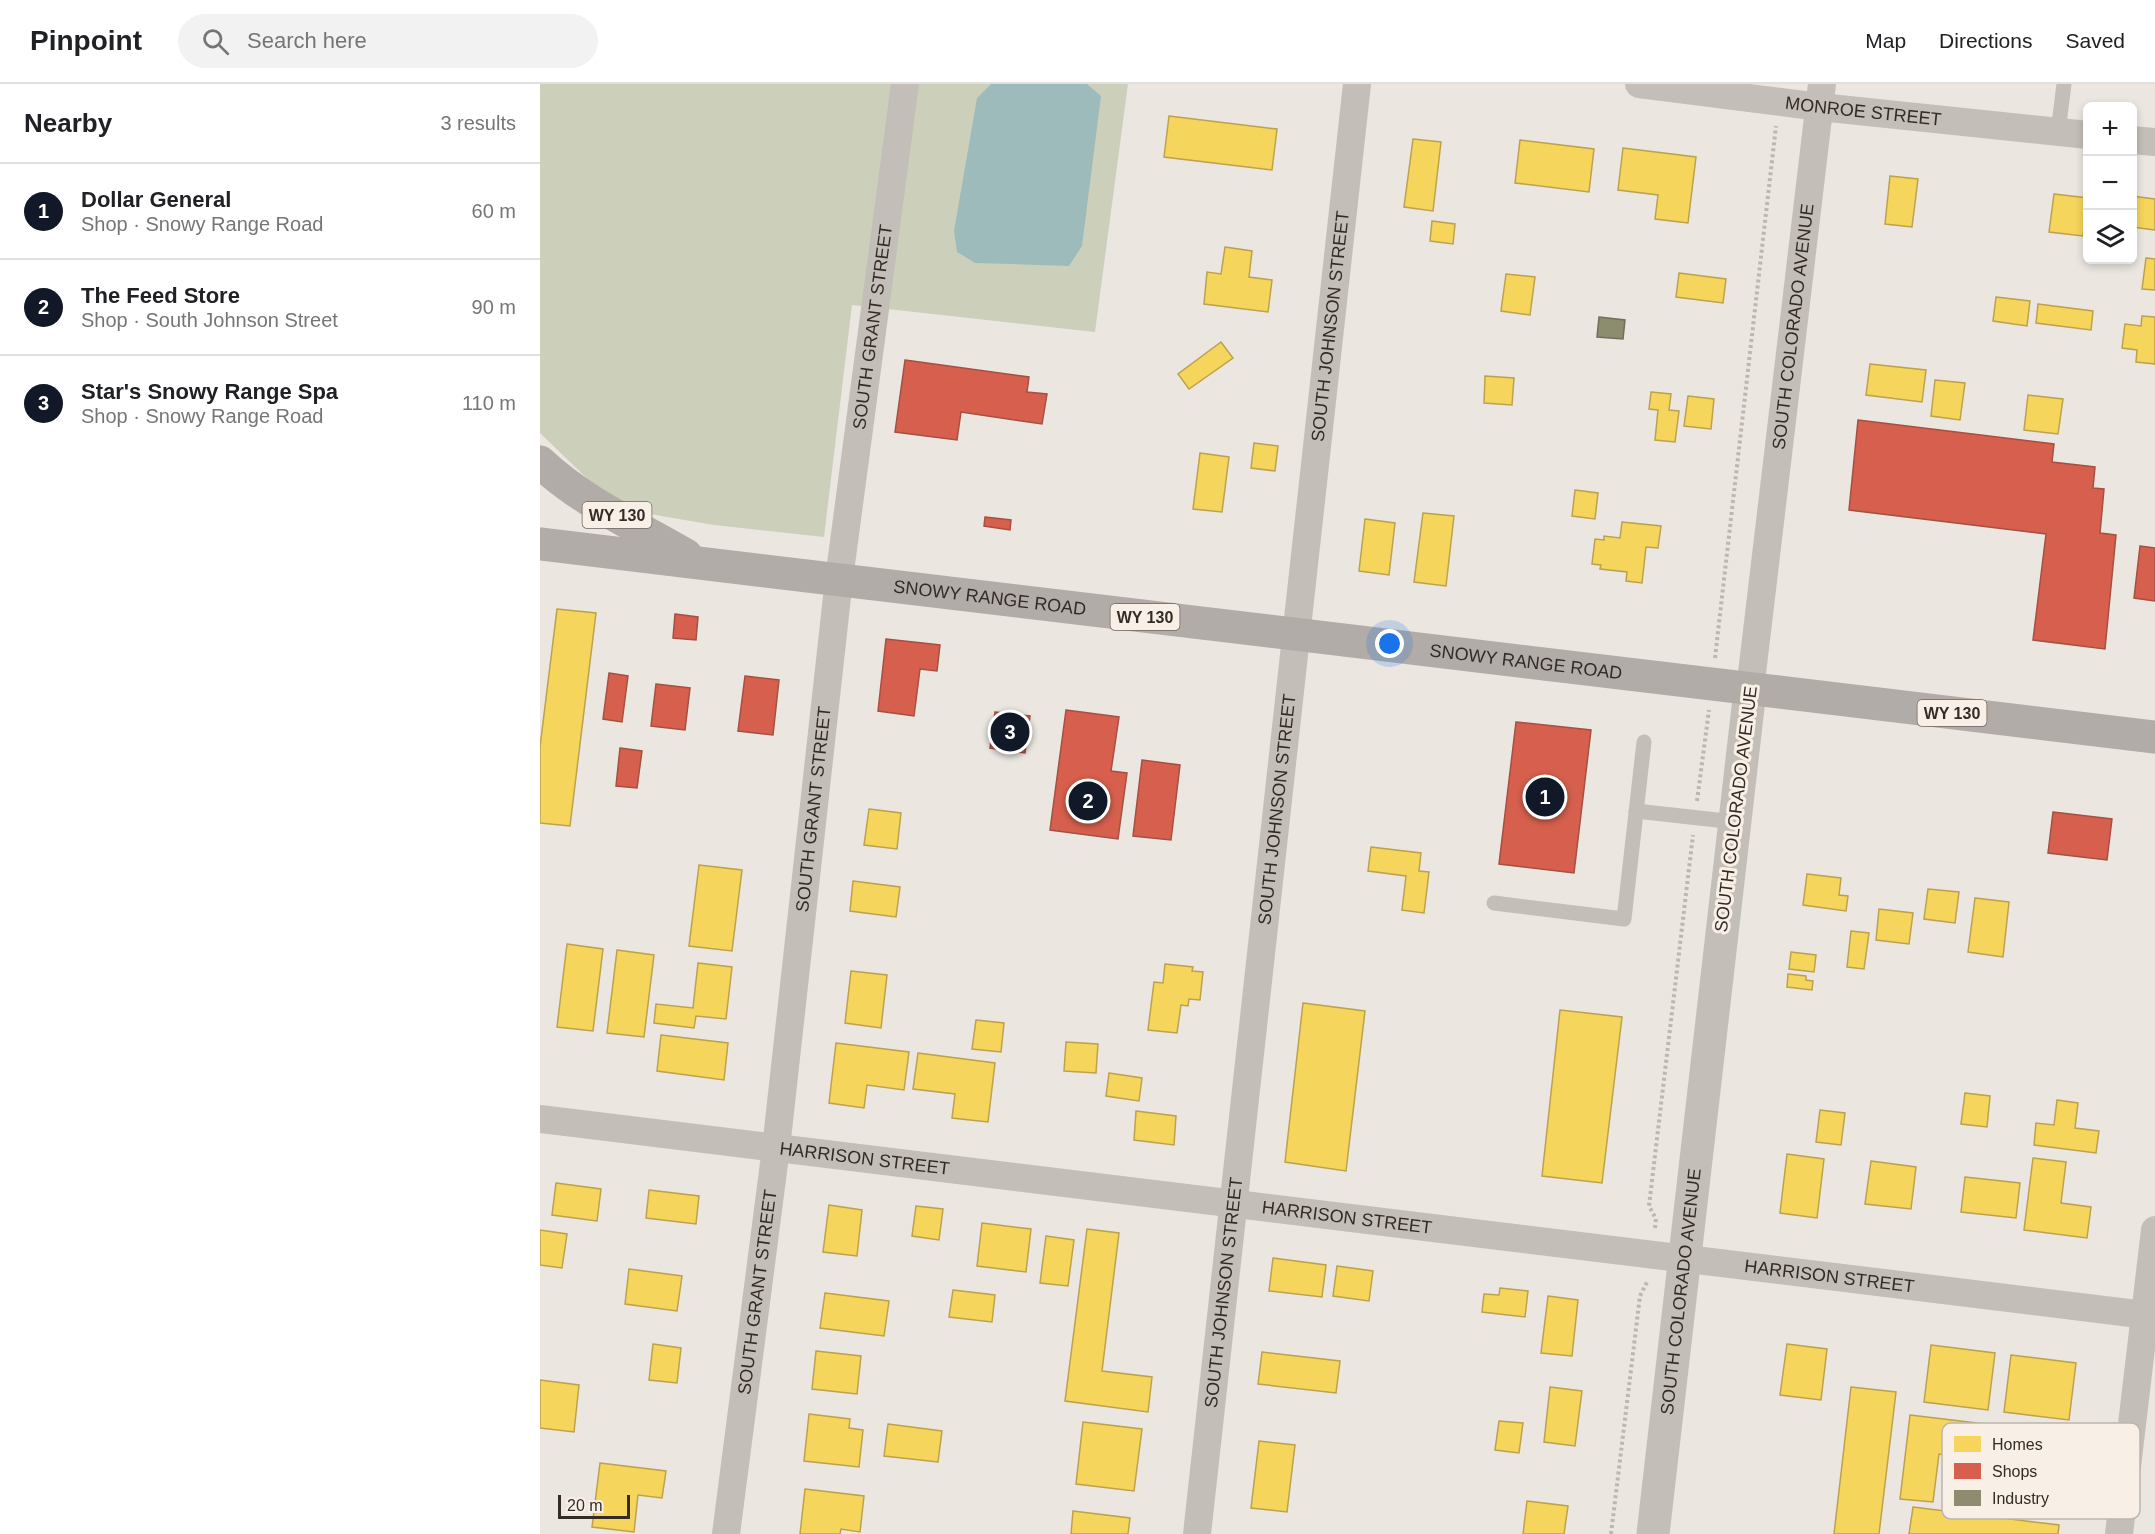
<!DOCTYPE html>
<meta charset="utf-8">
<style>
:root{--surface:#fff;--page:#f2f2f2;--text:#202124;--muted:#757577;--line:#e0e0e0;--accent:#111827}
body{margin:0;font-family:Helvetica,sans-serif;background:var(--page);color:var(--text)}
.controls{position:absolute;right:18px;top:18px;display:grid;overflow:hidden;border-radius:9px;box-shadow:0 3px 9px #0003}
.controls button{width:54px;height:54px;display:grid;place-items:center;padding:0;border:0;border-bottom:2px solid var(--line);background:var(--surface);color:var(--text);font:30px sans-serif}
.scale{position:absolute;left:18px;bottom:15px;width:72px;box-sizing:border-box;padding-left:6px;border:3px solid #342b27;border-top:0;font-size:16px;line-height:21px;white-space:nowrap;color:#342b27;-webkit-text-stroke:4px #f8f0e7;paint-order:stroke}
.you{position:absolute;left:850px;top:560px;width:21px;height:21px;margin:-15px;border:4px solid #fff;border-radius:50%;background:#1a73e8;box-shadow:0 0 0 9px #1a73e833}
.badge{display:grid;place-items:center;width:39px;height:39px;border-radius:50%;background:var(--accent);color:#fff;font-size:20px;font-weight:700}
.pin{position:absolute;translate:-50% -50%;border:3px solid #fff;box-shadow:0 2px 6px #0006}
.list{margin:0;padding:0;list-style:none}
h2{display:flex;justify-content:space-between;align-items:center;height:78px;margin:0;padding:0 24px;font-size:26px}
h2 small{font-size:20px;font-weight:400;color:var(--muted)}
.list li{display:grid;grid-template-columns:39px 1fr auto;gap:18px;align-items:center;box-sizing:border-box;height:96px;padding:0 24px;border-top:2px solid var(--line)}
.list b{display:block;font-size:22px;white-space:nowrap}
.list p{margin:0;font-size:20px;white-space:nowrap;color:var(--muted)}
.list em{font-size:20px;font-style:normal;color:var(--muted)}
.icon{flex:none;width:33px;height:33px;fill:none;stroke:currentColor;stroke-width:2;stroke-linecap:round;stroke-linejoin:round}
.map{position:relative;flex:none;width:1615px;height:1450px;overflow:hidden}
header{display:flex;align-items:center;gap:36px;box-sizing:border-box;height:84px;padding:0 30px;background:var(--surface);border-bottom:2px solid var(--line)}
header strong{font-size:28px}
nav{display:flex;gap:33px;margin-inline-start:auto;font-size:21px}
.search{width:420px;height:54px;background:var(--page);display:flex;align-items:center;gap:15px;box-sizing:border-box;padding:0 21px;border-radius:33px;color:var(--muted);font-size:22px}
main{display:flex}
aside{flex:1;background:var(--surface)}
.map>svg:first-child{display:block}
.green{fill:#ccd0bb}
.water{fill:#9dbbbb}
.homes{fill:#f6d55c;stroke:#bca24c;stroke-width:1.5}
.shops{fill:#d6604d;stroke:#a55042;stroke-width:1.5}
.industry{fill:#8c8c6e;stroke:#726f59;stroke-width:1.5}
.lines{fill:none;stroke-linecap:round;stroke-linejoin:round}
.path{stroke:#bdb6b1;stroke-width:4;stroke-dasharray:3 3;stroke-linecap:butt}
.service{stroke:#c4beb9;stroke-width:15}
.minor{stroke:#c4beb9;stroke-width:28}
.tertiary{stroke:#c4beb9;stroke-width:33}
.primary{stroke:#b2aca8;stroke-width:33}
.labels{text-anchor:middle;stroke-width:6;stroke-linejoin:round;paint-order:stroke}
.shield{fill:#f8f0e7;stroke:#6f6661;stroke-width:1.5}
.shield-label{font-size:16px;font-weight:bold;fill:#342b27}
.street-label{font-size:18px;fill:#342b27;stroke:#f8f0e7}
.key{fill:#f8f0e7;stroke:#bdb5ad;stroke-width:1.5}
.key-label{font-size:16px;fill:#342b27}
</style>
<header>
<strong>Pinpoint</strong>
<div class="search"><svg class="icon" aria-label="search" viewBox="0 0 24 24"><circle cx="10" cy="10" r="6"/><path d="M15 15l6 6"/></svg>Search here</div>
<nav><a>Map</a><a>Directions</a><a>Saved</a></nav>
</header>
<main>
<aside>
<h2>Nearby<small>3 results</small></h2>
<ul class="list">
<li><span class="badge">1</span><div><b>Dollar General</b><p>Shop · Snowy Range Road</p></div><em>60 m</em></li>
<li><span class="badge">2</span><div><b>The Feed Store</b><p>Shop · South Johnson Street</p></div><em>90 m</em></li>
<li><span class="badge">3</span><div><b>Star's Snowy Range Spa</b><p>Shop · Snowy Range Road</p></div><em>110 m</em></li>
</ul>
</aside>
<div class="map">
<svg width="1615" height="1450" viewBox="0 0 1615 1450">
<rect width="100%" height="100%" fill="#ebe6e0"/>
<!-- green -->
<path class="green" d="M0,0H588L555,248L312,221L284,453L174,441L98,428L63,410L0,349Z"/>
<!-- water -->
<path class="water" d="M451,0H547L561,12L542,162L529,182L435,179L417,168L414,147L437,14Z"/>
<!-- homes -->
<g class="homes">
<path d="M629,32L737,45L732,86L624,73Z"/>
<path d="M873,55L901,58L893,127L864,123Z"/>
<path d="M980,56L1054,65L1049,108L975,99Z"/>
<path d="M1083,64L1156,73L1148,139L1115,135L1118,111L1078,106Z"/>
<path d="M1350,92L1378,95L1372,143L1345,140Z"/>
<path d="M1514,110L1548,114L1543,152L1509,148Z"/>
<path d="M1592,112L1615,115V146L1592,143Z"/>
<path d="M892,137L915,140L913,160L890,157Z"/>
<path d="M685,163L712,167L709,193L732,196L728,228L664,220L667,188L681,190Z"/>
<path d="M1606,174L1615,175V206L1602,205Z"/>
<path d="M1139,189L1186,195L1183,219L1136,213Z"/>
<path d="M966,190L995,193L990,231L961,227Z"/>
<path d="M1456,213L1490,217L1487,242L1453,237Z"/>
<path d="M1498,220L1553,227L1551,246L1496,239Z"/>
<path d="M1602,232L1615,233V280L1596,278L1597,266L1582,264L1585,240L1601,242Z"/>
<path d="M681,258L693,274L649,305L638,290Z"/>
<path d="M1330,280L1386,286L1382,318L1326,311Z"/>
<path d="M945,292L974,294L972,321L944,319Z"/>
<path d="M1395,296L1425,299L1420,336L1391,332Z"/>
<path d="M1111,308L1131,310L1129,326L1139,327L1135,358L1115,356L1118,326L1109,325Z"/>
<path d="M1488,311L1523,315L1518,350L1484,346Z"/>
<path d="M1148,312L1174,315L1171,345L1144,342Z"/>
<path d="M714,359L738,362L735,387L711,384Z"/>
<path d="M660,369L689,373L682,428L653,425Z"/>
<path d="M1035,406L1058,409L1055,435L1032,432Z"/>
<path d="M883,429L914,432L906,502L874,498Z"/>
<path d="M825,435L855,439L849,491L819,487Z"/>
<path d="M1082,438L1121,442L1118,464L1106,463L1102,499L1086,497L1087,488L1060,485L1061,481L1052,480L1055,455L1064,456V452L1080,454Z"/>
<path d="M17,525L56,529L30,742L0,739V663Z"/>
<path d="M329,725L361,729L357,765L324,761Z"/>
<path d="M831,763L881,769L879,787L889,788L884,829L862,826L866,792L828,787Z"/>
<path d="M159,781L202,786L192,867L149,862Z"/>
<path d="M1267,790L1301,794L1299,811L1308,812L1306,827L1263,821Z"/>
<path d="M313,797L360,803L356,833L310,827Z"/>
<path d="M1388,805L1419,808L1415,839L1384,835Z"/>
<path d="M1435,814L1469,818L1463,873L1428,868Z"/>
<path d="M1339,825L1373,829L1369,860L1336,856Z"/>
<path d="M1311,847L1329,849L1324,885L1307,883Z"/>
<path d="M27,860L63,865L53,947L17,943Z"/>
<path d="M77,866L114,871L104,953L67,949Z"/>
<path d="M1251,868L1276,871L1274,888L1249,885Z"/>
<path d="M158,879L192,883L186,935L156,932L154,944L114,939L116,920L153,924Z"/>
<path d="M625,880L653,883L652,887L663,888L660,916L649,915L648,922L641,921L637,949L608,946L614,898L623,899Z"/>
<path d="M311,887L347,891L341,944L305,939Z"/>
<path d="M1248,890L1266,892V896L1273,897L1272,906L1247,903Z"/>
<path d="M763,919L825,927L806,1087L745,1078Z"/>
<path d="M1020,926L1082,933L1062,1099L1002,1092Z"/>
<path d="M436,936L464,939L461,968L432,965Z"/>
<path d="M121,951L188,959L184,996L117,987Z"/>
<path d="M526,958L558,960L556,989L524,987Z"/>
<path d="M296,959L369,968L364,1006L327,1001L324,1024L289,1019Z"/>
<path d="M378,969L455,979L448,1038L412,1034L415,1010L373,1005Z"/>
<path d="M569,989L602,994L599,1017L566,1012Z"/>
<path d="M1425,1009L1450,1012L1447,1043L1421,1040Z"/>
<path d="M1517,1016L1538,1019L1535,1044L1559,1047L1556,1069L1494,1061L1496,1039L1514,1041Z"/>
<path d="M1280,1026L1305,1029L1301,1061L1276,1058Z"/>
<path d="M596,1027L636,1032L634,1061L594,1056Z"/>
<path d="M1247,1070L1284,1075L1277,1134L1240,1129Z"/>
<path d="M1493,1074L1526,1078L1521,1119L1551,1123L1547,1154L1484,1146Z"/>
<path d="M1331,1077L1376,1083L1371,1125L1325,1120Z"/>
<path d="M1425,1093L1480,1099L1476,1134L1421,1128Z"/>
<path d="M16,1099L61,1105L57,1137L12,1131Z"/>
<path d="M109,1106L159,1112L156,1140L106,1134Z"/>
<path d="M289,1121L322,1126L317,1172L283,1168Z"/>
<path d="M376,1122L403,1125L399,1156L372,1152Z"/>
<path d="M442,1139L491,1145L486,1188L437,1182Z"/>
<path d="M547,1145L579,1149L562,1287L612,1293L608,1328L525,1317Z"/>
<path d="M0,1146L27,1150L22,1184L0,1181Z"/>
<path d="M506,1152L534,1156L528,1202L500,1199Z"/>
<path d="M733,1174L786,1181L782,1213L729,1207Z"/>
<path d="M797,1182L833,1187L829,1217L793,1212Z"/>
<path d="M89,1185L142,1192L137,1227L85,1220Z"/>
<path d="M960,1204L988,1207L985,1233L942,1228L944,1210L959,1211Z"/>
<path d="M413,1206L455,1211L452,1238L409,1233Z"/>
<path d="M285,1209L349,1217L344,1252L280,1244Z"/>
<path d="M1008,1212L1038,1216L1032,1272L1001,1269Z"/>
<path d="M113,1260L141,1264L137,1299L109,1296Z"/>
<path d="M1247,1260L1287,1265L1281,1316L1240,1311Z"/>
<path d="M1391,1261L1455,1269L1448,1326L1384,1318Z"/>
<path d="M276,1267L321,1272L317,1310L272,1305Z"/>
<path d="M722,1268L800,1277L796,1309L718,1300Z"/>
<path d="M1471,1271L1536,1279L1529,1336L1464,1328Z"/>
<path d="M0,1296L39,1301L34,1348L0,1344Z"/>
<path d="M1010,1303L1042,1307L1035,1362L1004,1358Z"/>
<path d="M1311,1303L1356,1308L1339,1450H1294Z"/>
<path d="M269,1330L310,1335L309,1344L323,1346L319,1383L264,1377Z"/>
<path d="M1370,1331L1505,1347L1501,1382L1399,1370L1393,1418L1360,1415Z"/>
<path d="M959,1337L983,1339L979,1369L955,1366Z"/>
<path d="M543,1338L602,1345L594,1407L536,1400Z"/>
<path d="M348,1340L402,1347L398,1378L344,1372Z"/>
<path d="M719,1357L755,1361L747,1428L711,1424Z"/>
<path d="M60,1379L126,1387L122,1414L98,1411L94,1448L52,1443Z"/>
<path d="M265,1405L324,1412L320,1448L301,1445L300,1450H260Z"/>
<path d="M987,1417L1028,1422L1024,1450H983Z"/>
<path d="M1373,1423L1519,1441L1518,1450H1369Z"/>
<path d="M533,1427L590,1434L588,1450H531Z"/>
</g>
<!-- shops -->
<g class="shops">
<path d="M365,276L489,293L487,308L507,310L502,340L421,328L417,356L355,348Z"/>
<path d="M1318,336L1514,360L1512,378L1555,383L1553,404L1564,405L1560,449L1576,451L1565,565L1493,556L1506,450L1309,426Z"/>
<path d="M445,433L471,436L470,446L444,442Z"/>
<path d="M1600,462L1615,464V517L1594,514Z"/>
<path d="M135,530L158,533L156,556L133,554Z"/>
<path d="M346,555L400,561L397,587L380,585L374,632L338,627Z"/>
<path d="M69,589L88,592L82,638L63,635Z"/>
<path d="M205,592L239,596L233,651L198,647Z"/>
<path d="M116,600L150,604L145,646L111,642Z"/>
<path d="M526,626L579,633L571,687L587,689L578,755L510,746Z"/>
<path d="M455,628L490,632L485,669L450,664Z"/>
<path d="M976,638L1051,646L1034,789L959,780Z"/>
<path d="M80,664L102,667L97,704L76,702Z"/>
<path d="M602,676L640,681L631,756L593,752Z"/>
<path d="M1513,728L1572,735L1567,776L1508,769Z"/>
</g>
<!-- industry -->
<path class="industry" d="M1059,233L1085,236L1083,255L1057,253Z"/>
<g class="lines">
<!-- path -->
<g class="path">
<path d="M1175,574L1236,42"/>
<path d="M1157,717L1169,626"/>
<path d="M1115,1144L1116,1135L1109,1122L1153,751"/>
<path d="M1071,1450L1100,1212L1108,1196"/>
</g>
<!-- service -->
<g class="service">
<path d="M1518,48L1524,0"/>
<path d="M1096,727L1195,738"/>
<path d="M954,819L1084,835L1104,658"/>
</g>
<!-- minor -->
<g class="minor">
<path id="s1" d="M1099,0L1280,23L1548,51"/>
<path d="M1592,56L1615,58"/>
<path id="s2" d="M1210,606L1282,0"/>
<path id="s3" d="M0,1035L1615,1232"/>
<path id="s4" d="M186,1450L236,1064L299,495L365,0"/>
<path id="s5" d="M657,1450L817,0"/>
<path d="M1579,1450L1615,1146"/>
</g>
<!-- tertiary -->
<path class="tertiary" id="s6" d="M1113,1450L1210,606"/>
<!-- primary -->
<g class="primary">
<path d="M0,378C41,417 98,443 146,471"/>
<path id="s7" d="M0,460L1615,653"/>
</g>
</g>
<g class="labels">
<!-- shield labels -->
<g class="shield">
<rect x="42.5" y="418" width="69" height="26" rx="4.5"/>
<rect x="570.5" y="520" width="69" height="26" rx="4.5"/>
<rect x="1377.5" y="616" width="69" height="26" rx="4.5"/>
</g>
<g class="shield-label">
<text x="77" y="437">WY 130</text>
<text x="605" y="539">WY 130</text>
<text x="1412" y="635">WY 130</text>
</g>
<!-- street labels -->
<g class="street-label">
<text dy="6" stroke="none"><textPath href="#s1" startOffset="226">MONROE STREET</textPath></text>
<text dy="6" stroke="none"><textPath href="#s4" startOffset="1216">SOUTH GRANT STREET</textPath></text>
<text dy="6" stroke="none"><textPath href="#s5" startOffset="1215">SOUTH JOHNSON STREET</textPath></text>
<text dy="6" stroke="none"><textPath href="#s2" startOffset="366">SOUTH COLORADO AVENUE</textPath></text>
<text dy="6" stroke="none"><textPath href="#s7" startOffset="453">SNOWY RANGE ROAD</textPath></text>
<text dy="6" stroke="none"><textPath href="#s7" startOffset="993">SNOWY RANGE ROAD</textPath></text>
<text dy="6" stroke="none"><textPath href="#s4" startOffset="730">SOUTH GRANT STREET</textPath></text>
<text dy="6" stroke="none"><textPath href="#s5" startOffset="729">SOUTH JOHNSON STREET</textPath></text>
<text transform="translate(1196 725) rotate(-83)" y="6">SOUTH COLORADO AVENUE</text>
<text dy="6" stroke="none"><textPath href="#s3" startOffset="327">HARRISON STREET</textPath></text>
<text dy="6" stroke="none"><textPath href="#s3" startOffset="813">HARRISON STREET</textPath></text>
<text dy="6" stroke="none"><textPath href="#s3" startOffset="1299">HARRISON STREET</textPath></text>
<text dy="6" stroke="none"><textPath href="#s4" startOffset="244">SOUTH GRANT STREET</textPath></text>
<text dy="6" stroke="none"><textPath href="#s5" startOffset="243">SOUTH JOHNSON STREET</textPath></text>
<text dy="6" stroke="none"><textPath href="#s6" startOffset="244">SOUTH COLORADO AVENUE</textPath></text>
</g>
</g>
<!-- legend -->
<rect x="1402" y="1339" width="198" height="96" rx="9" class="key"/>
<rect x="1414" y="1352" width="27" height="16" fill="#f6d55c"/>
<rect x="1414" y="1379" width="27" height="16" fill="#d6604d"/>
<rect x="1414" y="1406" width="27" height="16" fill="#8c8c6e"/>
<g class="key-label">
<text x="1452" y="1366">Homes</text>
<text x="1452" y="1393">Shops</text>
<text x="1452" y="1420">Industry</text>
</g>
</svg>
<div class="controls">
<button>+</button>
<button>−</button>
<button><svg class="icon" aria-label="layers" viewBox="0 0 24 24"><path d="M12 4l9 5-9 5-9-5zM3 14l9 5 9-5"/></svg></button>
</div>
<div class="scale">20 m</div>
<div class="you"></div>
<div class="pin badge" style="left:1005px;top:713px">1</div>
<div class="pin badge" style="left:548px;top:717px">2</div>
<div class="pin badge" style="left:470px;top:648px">3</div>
</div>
</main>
